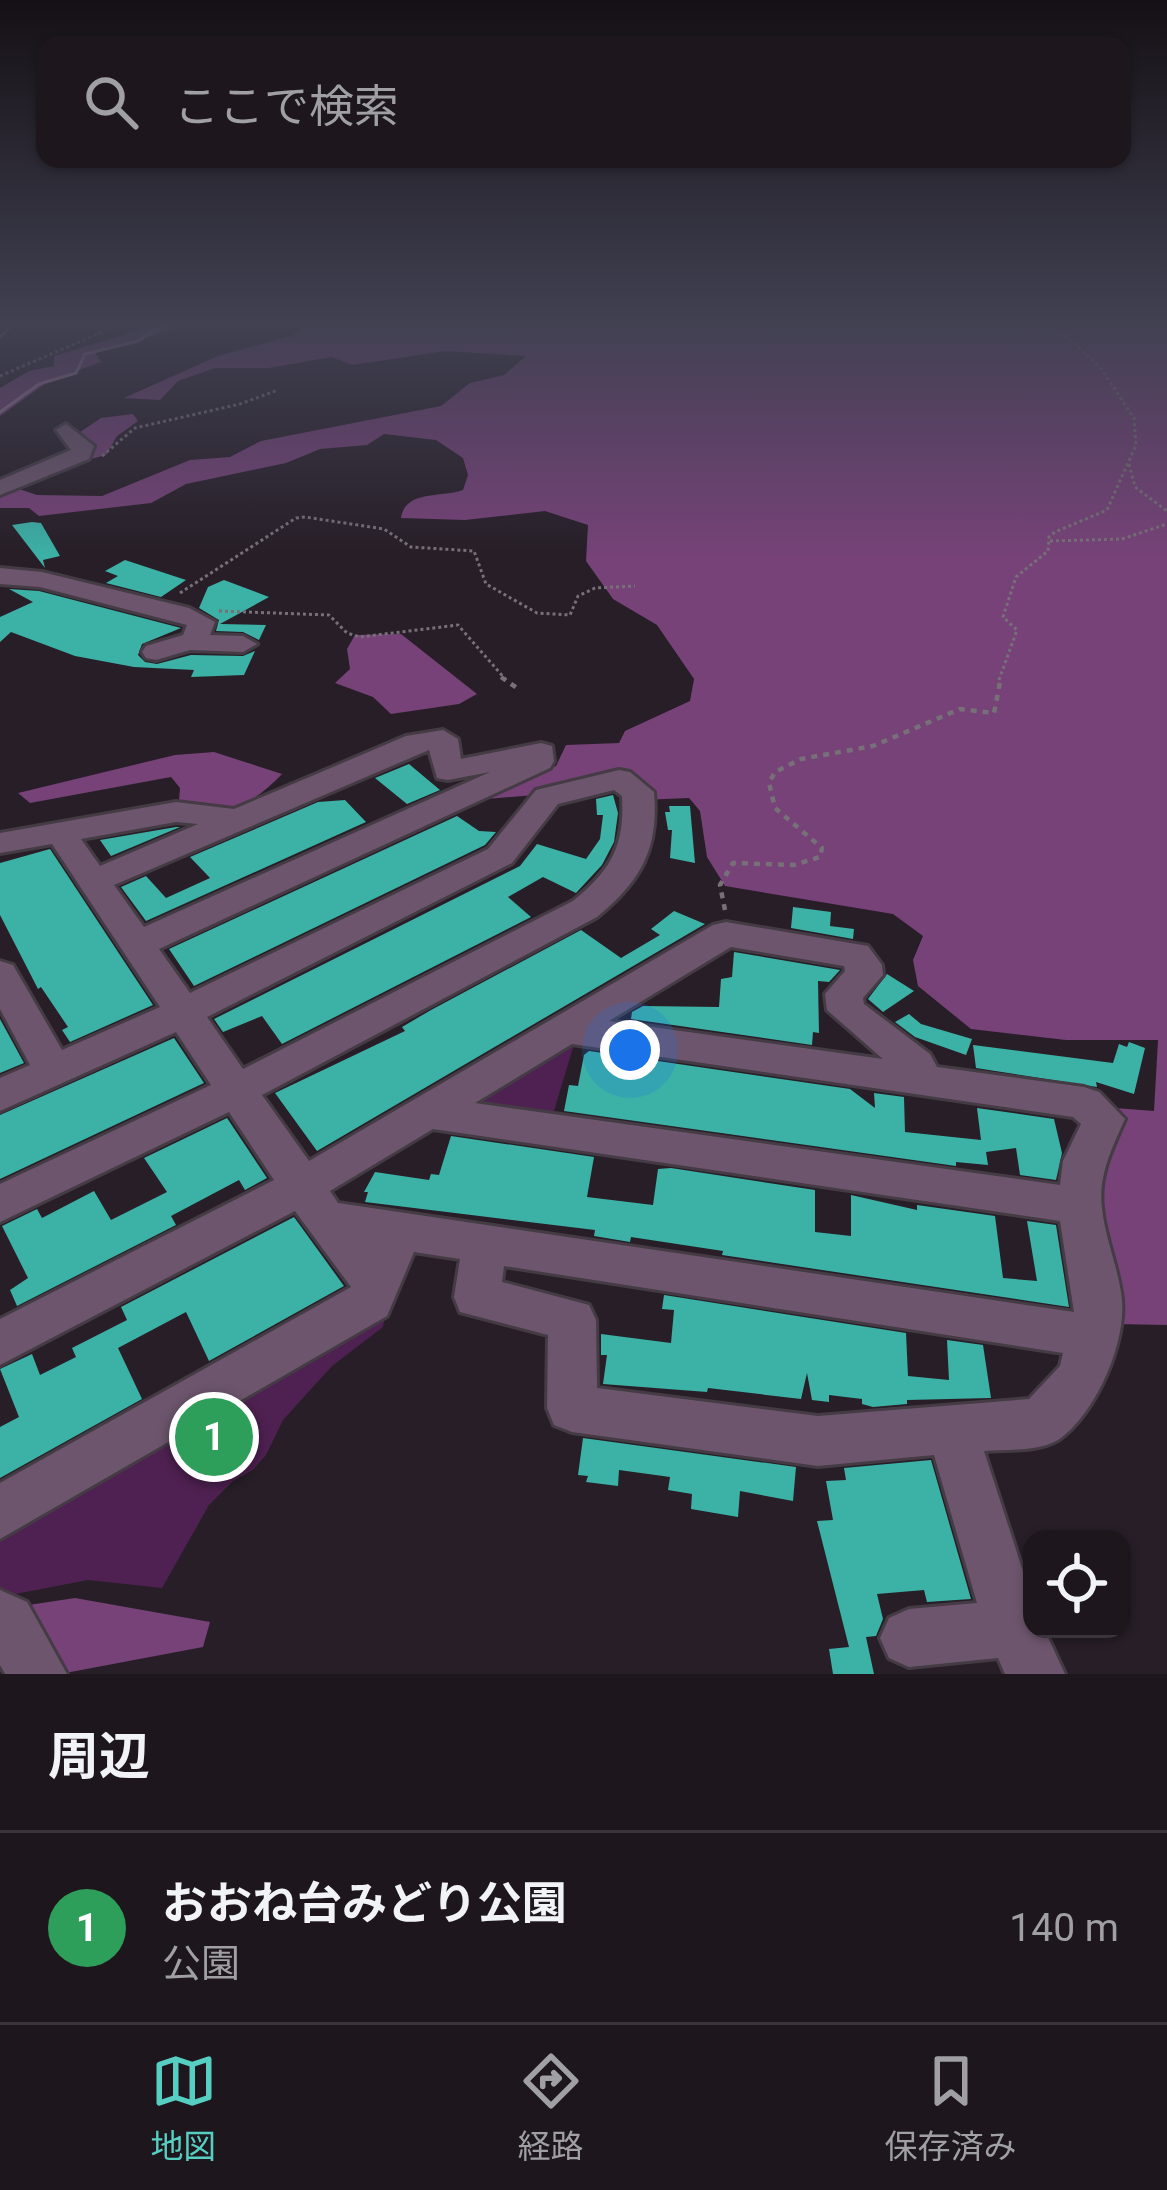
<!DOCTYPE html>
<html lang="ja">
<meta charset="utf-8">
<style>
:root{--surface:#1d161d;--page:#251f26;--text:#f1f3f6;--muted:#a09fa4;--line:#3b353b;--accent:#57cec2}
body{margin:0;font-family:Roboto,"Noto Sans JP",sans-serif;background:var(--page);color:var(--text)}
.controls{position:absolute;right:36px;bottom:36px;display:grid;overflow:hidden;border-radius:24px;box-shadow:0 3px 9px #0004}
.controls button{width:108px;height:108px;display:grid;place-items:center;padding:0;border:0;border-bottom:3px solid var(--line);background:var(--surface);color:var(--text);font:60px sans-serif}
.you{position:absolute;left:630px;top:1050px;width:42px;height:42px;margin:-30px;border:9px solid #fff;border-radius:50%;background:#1a73e8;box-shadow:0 0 0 18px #1a73e833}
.badge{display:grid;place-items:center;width:78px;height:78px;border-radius:50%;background:var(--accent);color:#fff;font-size:39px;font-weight:700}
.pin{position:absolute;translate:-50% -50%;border:6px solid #fff;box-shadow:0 3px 12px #0006}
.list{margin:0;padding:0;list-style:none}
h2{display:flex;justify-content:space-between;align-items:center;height:156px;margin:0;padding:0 48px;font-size:51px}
h2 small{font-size:39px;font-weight:400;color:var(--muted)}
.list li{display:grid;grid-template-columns:78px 1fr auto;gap:36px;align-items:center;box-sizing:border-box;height:192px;padding:0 48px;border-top:3px solid var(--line)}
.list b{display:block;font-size:45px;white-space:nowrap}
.list p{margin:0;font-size:39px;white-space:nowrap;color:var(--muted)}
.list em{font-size:39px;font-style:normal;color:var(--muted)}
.icon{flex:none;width:66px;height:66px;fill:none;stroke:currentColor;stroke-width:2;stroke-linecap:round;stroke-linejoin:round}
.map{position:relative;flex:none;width:1167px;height:1674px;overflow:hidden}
.search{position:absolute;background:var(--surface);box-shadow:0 3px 9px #0004;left:36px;right:36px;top:36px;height:132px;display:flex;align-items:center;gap:30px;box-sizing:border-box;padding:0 42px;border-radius:24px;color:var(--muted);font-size:45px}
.sheet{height:348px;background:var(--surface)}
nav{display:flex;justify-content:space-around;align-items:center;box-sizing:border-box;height:168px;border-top:3px solid var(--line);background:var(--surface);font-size:33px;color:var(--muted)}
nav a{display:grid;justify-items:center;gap:6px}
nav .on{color:var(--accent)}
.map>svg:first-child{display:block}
.green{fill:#4f2152}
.forest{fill:#764278}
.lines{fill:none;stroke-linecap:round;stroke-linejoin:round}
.stream{stroke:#a37ca4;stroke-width:3}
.building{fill:#3cb1a6}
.minor-casing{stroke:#443b44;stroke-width:6}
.path-far1{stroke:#787078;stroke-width:3;stroke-dasharray:3 3;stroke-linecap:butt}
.path{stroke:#787078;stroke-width:4.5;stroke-dasharray:6 6;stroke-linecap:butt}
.minor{fill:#6d566d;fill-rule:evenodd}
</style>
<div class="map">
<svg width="1167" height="1674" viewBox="0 0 1167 1674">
<rect width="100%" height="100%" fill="#271e27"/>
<!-- green -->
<g class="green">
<path d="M575,1041L550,1124L459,1111Z"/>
<path d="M387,1303L383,1327L332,1366L283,1420L266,1455L253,1470L233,1481L209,1505L162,1588L88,1580L0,1597V1526Z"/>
</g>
<!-- forest -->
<g class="forest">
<path d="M147,321H204L95,352L101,362L49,381L0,416V388L29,371L54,366V356L140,330Z"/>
<path d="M308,321H1167V1325L1114,1324L1093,1199L1115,1108L1154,1111L1158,1040H1066L971,1029L918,986L913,960L923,936L893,914L725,886L707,857L700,811L689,798L640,800L633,787L474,800L556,766L566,745L619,743L625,731L690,701L694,679L657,625L613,599L586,561L588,525L545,511L465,520L401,518C405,490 440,498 463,490L468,475L463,458L436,440L384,434L367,445L320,449L286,463L186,484L151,503L39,516L29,508H0V491L10,486L37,495L102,496L190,460L230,457L261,441L441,406L470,383L504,375L526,356L445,351L352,365L332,357L269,368H215L178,381L160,400L124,398L218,356L294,335Z"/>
<path d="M133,414L138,421L117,436L106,455L83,461L73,458L67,441L101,418Z"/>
<path d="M401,634L477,694L459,704L391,714L373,697L335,683L350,669L347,649L355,635Z"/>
<path d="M214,752L282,774C252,805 222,823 179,800L180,788L171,777L30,803L18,793L175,755Z"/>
<path d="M75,1598L210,1622L203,1647L60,1674L22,1606Z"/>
</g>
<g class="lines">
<!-- stream -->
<g class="stream">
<path d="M0,337L17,321"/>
<path d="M0,412L39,384L76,373L85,354L138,341L170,321"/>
</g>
</g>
<!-- building -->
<g class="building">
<path d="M32,522L41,523L60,556L43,560L45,568L12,525Z"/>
<path d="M125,560L186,580L161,597L106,583L118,576L105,571Z"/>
<path d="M224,580L269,597L220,624L266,625L259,640L243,632L216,631L219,620L199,608L208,587Z"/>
<path d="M9,589L39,591L181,628L142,644L138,655L145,662L157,664L191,655L243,656L255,651L244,675L191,677L194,670L134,667L75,656L11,632L0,642V617L33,602Z"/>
<path d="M409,764L440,790L407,804L375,778Z"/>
<path d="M613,795L618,813L614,842L602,865L576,893L543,877L508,897L531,917L282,1044L262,1016L223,1032L214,1019L520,866L537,844L586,859L600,839L603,815H597L596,799Z"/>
<path d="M345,800L366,822L146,921L121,887L146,876L166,898L210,878L190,857L318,802Z"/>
<path d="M669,806H690L695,863L670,858L672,830H668L665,812H670Z"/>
<path d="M457,816L479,831L496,832L485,845L194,986L169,949Z"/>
<path d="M180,827L111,856L100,840L176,827Z"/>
<path d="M50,849L153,1005L70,1042L62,1030L68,1027L41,987L38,989L0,915V863Z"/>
<path d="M793,907L831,912L830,926L854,929L853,939L791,928Z"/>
<path d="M674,911L705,924L317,1151L275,1093L405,1031L402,1027L431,1010L581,930L621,958L660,935L651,929Z"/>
<path d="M734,952L840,970L829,982L818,981L819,1033L813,1032L812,1045L631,1019L632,1012L643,1006L719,1007L721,979L732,977Z"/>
<path d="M887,974L914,991L883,1012L868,999Z"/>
<path d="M909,1014L921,1024L972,1039L966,1055L915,1037L895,1022Z"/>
<path d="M0,1019L24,1063L0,1073Z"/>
<path d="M174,1038L204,1083L0,1179V1115Z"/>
<path d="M1129,1042L1145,1048L1134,1094L1096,1082L1097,1087L976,1068L973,1045L1113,1063L1119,1044L1127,1047Z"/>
<path d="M589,1051L850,1089L875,1108L874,1093L904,1097L905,1132L981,1140L977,1108L1054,1119L1062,1153L1056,1180L1020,1175L1016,1148L986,1152L988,1165L956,1162V1166L564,1111L569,1085L578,1086L584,1055Z"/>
<path d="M227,1118L267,1178L245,1190L239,1180L171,1216L176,1225L17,1306L10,1290L28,1278L2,1226L37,1209L42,1218L94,1191L111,1220L167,1192L144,1158Z"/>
<path d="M451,1136L594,1157L587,1197L653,1205L658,1169L671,1168L815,1190V1232L851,1236V1195L917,1210V1205L995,1216L1003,1278L1037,1281L1027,1221L1056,1225L1069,1307L722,1255L723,1251L631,1237L630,1242L594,1236L595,1230L365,1202L368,1192H364L375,1172L429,1180L431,1174L439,1175Z"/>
<path d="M294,1217L344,1286L209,1361L186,1312L118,1348L142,1399L0,1478V1427L19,1417L0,1369L32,1354L40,1375L76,1357L72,1348L127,1320L121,1307Z"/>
<path d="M664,1295L906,1333L908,1376L949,1380L947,1340L983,1345L991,1398L907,1400V1404L873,1407L862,1404V1399L829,1395V1402L812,1400L807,1373L801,1399L708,1388L707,1392L603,1384L607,1355H601V1334L671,1343L674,1310L662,1309Z"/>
<path d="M583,1438L796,1467L793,1501L740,1491L738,1517L691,1509L692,1494L668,1490L670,1477L619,1470L618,1486L586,1482L588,1476L578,1475Z"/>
<path d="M931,1460L971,1599L927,1602L924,1590L877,1594L883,1619L876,1636L866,1637L874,1674H833L829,1649L849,1647L817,1521L833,1520L826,1481L846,1480L844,1468Z"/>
</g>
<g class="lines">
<!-- minor casing -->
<g class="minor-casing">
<g id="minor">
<path d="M66,424L94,446L89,459L0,495V480L71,450L56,430Z"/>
<path d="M0,568L42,572L189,608L215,622L210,635L243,636L257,644L243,652L190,650L156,660L146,658L142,652L146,646L183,635L187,625L40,587L0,584Z"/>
<path d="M443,730L458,739L461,759L541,743L552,746L554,761L550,768L159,949L190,993L488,849L536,790L619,770L630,772L654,792C659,849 641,881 597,917L262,1095L309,1161L713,925L726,922L868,946L882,965L883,975L863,998L864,1004L930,1054L937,1067L1084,1087L1099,1092L1125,1119C1112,1148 1098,1176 1102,1208C1105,1239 1119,1269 1122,1300C1126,1344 1095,1415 1058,1440C1038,1452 1006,1449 984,1451L1032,1599V1629H1044L1065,1674H1005L998,1658L909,1667L889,1658L880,1638L889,1618L909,1609L977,1603L934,1455L818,1466L572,1432L554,1425L547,1408L548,1335L460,1312L454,1297L460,1259L414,1252L387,1316L0,1539V1483L351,1287L295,1211L0,1365V1319L274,1180L229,1112L0,1222V1184L211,1085L176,1032L0,1111V1078L30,1065L0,1009V961L13,965L62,1050L160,1007L52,844L0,853V833L176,802L234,809L406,736ZM429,750L437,778L448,780L490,772L144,927L114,885ZM614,790L622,796C625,846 611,870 573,901L243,1069L207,1017L512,863L558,804ZM176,822L198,824L100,866L81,839ZM731,947L844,966L845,971L825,994L827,1010L883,1059L609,1021ZM572,1044L1073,1117L1081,1124L1063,1161L1060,1185L475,1103ZM433,1129L1060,1221L1074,1312L338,1203L330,1191ZM504,1266L1063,1353L1060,1366L1029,1399L818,1416L597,1388L596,1320L589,1305L502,1282Z"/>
<path d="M0,1590L27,1602L67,1674H5L0,1665Z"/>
</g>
</g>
<!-- path-far1 -->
<g class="path-far1">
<path d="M0,376L128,321"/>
<path d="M102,456L135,428L240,404L278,390"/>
<path d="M1129,464L1135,487L1167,511"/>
<path d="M1050,541L1122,539L1167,524"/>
<path d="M180,593L296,518L305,517L384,529L411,547L474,551L486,584L537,613L570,615L578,596L595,588L635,586"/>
<path d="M219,611L329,615L347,633L360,637L458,625L506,680"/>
<path d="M999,680L1017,630L1003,617L1016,577L1048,551L1049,537L1055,532L1107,510L1136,445L1134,418L1100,367L1068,338L1036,321"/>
</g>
<!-- path -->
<g class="path">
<path d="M501,677L517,688"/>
<path d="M725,910L720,885L733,863L794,865L820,857L822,848L775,808L769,783L775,772L801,759L873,746L960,709L994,713L1001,677"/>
</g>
<!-- minor -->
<use href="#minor" class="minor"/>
</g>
<!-- sky -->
<linearGradient id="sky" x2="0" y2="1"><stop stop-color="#151015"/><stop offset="0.58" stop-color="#414152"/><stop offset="1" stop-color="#414152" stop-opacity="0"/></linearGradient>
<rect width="1167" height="556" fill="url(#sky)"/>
</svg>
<div class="controls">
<button><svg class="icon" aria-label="locate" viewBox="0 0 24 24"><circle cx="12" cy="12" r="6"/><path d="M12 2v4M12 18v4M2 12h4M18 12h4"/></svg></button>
</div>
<div class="you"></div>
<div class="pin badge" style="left:214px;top:1437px;background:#2e9e5b">1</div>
<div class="search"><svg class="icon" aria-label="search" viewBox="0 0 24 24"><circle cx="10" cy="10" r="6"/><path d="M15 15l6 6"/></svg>ここで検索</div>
</div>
<section class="sheet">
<h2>周辺<small></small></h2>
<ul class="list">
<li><span class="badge" style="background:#2e9e5b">1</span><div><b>おおね台みどり公園</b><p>公園</p></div><em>140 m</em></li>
</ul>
</section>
<nav>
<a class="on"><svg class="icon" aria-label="map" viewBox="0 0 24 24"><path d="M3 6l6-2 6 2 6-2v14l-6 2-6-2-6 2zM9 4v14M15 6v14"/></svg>地図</a>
<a><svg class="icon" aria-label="directions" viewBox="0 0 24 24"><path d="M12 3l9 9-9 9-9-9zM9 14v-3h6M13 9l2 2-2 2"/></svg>経路</a>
<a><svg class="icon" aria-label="saved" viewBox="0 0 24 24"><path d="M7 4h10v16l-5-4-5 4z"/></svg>保存済み</a>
</nav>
